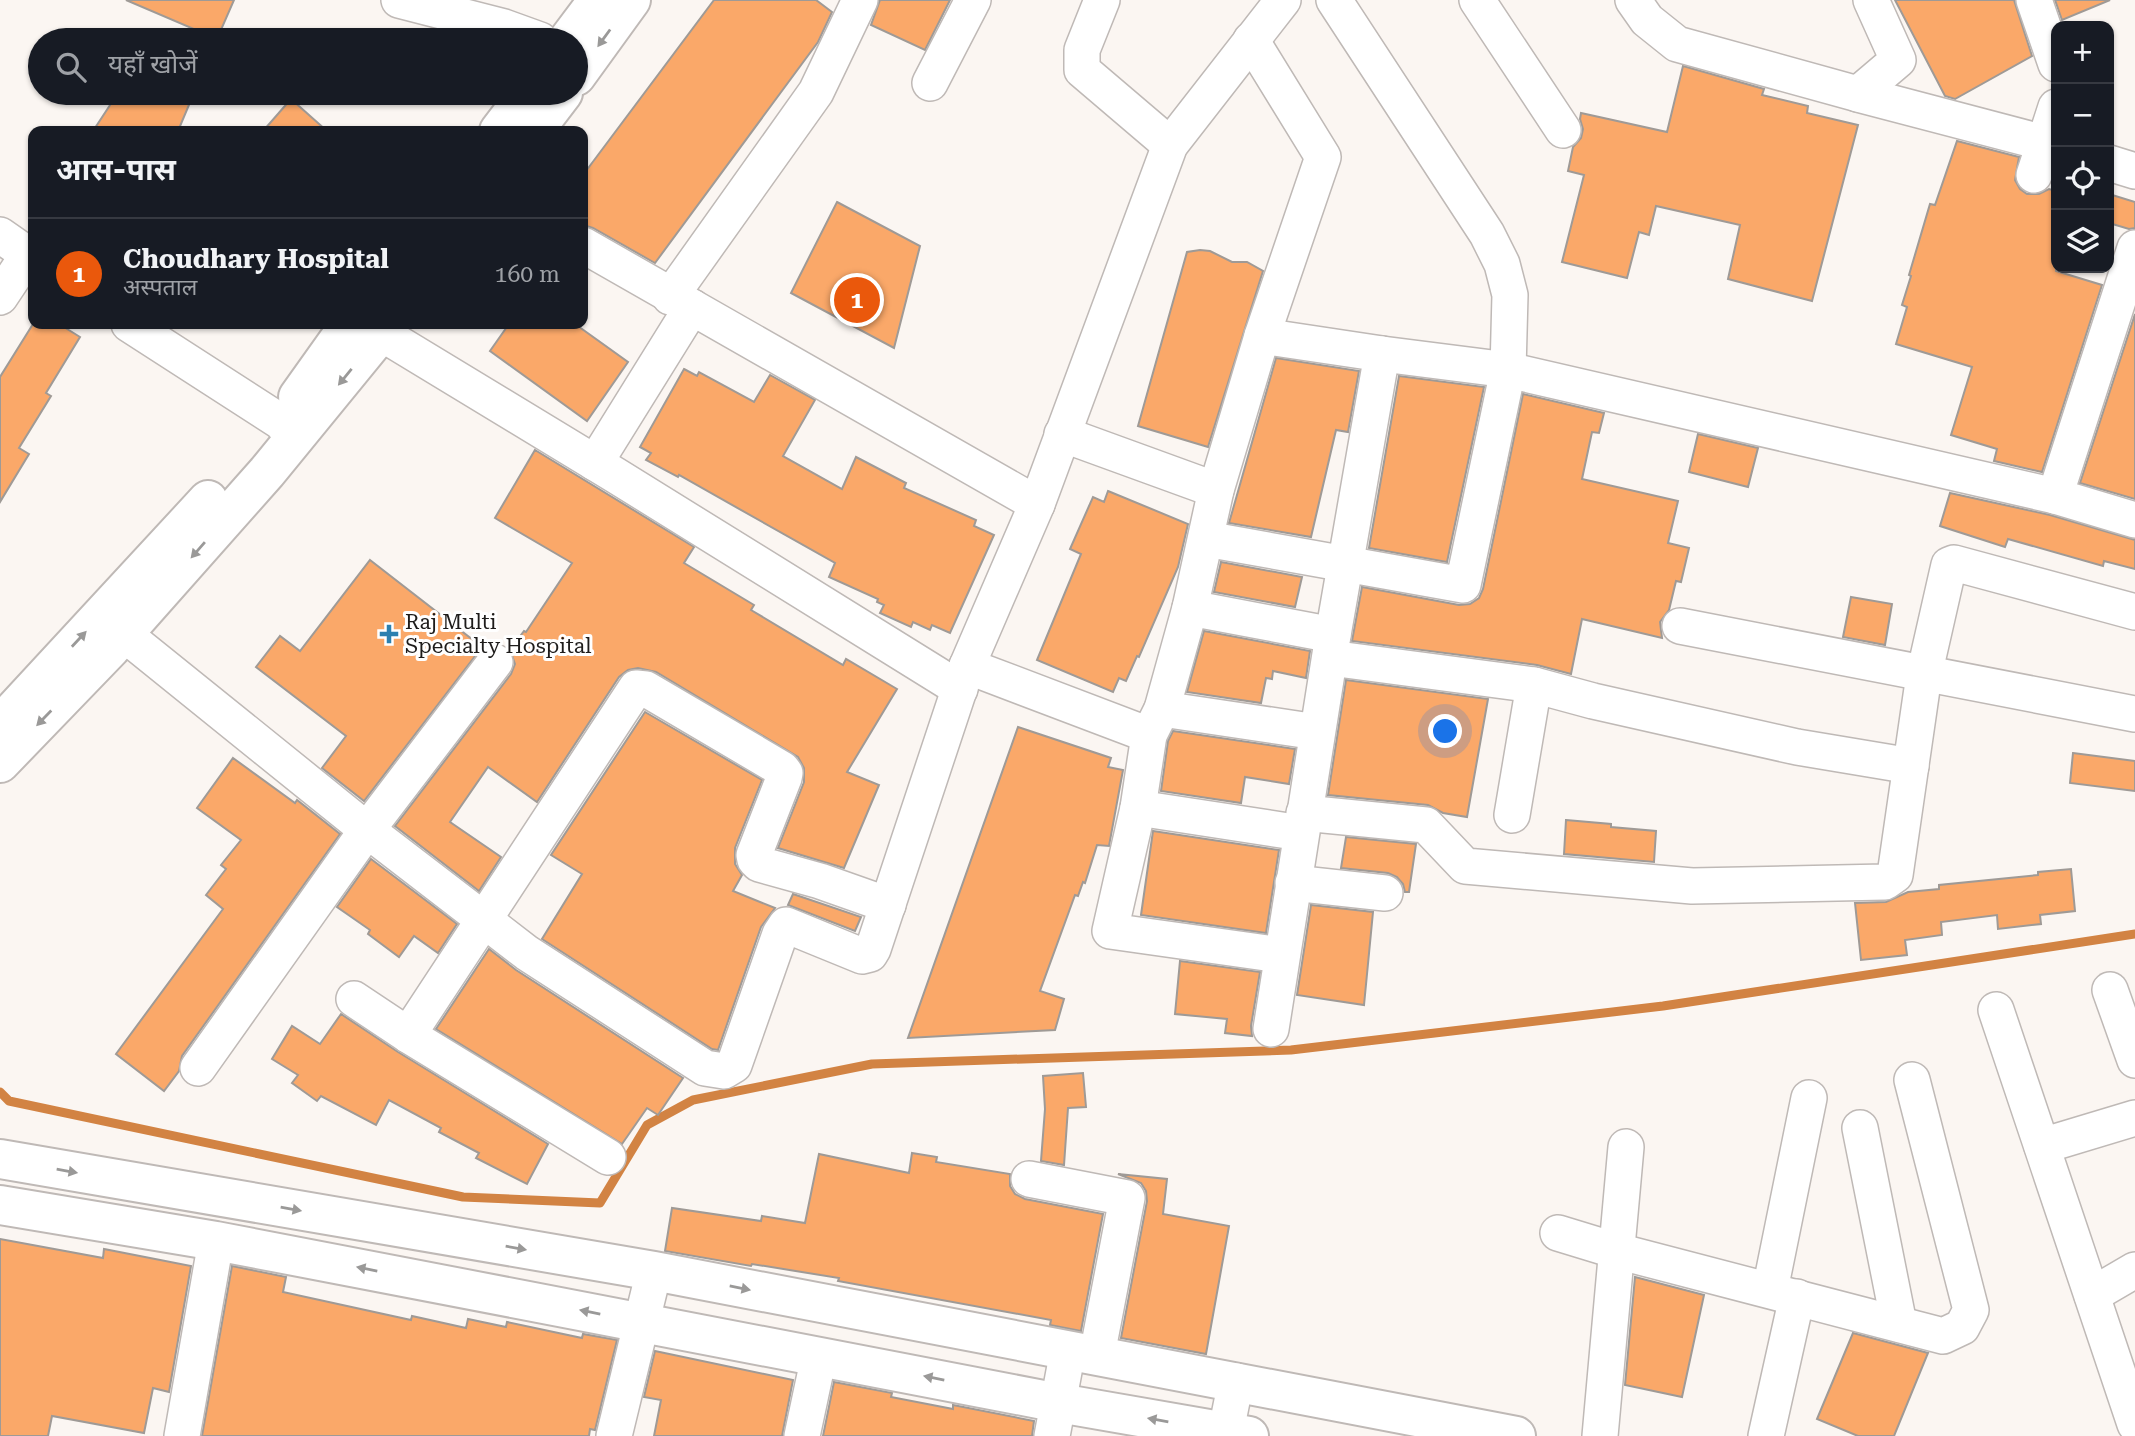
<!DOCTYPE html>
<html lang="hi">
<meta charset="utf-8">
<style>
:root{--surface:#171b24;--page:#20242c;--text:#f1f3f6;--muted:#9ea1a6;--line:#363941;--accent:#ea580c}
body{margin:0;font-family:"Roboto Serif","Noto Sans Devanagari",serif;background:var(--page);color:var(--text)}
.controls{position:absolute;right:21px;top:21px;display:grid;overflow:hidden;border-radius:14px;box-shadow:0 2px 5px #0004}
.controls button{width:63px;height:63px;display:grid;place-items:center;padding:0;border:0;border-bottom:2px solid var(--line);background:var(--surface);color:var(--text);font:35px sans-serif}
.you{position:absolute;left:1446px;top:732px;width:24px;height:24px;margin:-18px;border:5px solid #fff;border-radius:50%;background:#1a73e8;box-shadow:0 0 0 10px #1a73e833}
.badge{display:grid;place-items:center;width:46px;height:46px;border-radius:50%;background:var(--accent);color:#fff;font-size:23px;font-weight:700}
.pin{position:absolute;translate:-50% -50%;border:4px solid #fff;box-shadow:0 2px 7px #0006}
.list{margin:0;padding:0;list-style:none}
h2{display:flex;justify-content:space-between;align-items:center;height:91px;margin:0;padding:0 28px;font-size:30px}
h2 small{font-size:23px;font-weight:400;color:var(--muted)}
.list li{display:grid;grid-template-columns:46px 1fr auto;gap:21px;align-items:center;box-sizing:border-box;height:112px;padding:0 28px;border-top:2px solid var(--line)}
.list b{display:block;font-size:26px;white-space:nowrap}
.list p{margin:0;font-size:23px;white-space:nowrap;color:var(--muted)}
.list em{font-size:23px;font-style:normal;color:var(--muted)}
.icon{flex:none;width:38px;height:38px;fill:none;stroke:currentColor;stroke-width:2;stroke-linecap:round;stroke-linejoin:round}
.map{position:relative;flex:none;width:2135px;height:1436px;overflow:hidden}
.search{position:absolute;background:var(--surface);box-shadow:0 2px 5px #0004;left:28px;top:28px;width:560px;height:77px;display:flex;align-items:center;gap:18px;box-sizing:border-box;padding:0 24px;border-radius:38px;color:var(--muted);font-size:26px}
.panel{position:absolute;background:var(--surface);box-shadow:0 2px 5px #0004;left:28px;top:126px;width:560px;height:203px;border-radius:14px}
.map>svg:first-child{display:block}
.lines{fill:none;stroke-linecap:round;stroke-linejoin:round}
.stream{stroke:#d28343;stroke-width:9}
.building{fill:#faa869;stroke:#9f9a96;stroke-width:2}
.minor-casing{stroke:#bfb9b6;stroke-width:38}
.secondary-casing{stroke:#bfb9b6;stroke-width:42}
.primary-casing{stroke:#bfb9b6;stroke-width:42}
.minor{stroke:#fff;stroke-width:35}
.secondary{stroke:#fff;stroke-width:38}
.primary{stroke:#fff;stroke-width:38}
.oneway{fill:#9a9998}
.poi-dot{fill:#2b80b0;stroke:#fff;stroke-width:2.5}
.labels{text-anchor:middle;stroke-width:6;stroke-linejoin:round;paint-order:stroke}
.poi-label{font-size:21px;fill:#1e1c1b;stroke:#fff;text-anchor:start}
</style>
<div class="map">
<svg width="2135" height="1436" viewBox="0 0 2135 1436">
<rect width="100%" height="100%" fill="#fbf6f2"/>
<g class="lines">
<!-- stream -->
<path class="stream" d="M0,1092L9,1101L463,1197L600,1203L647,1125L693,1100L872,1064L1291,1050L1663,1006L2135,934"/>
</g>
<!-- building -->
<g class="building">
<path d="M126,0H234L217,39Z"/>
<path d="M714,0H816L832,12L818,42L655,263L593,228L583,225V175Z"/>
<path d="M880,0H950L925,50L871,25Z"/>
<path d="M1895,0H2014L2032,56L1955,99L1945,96Z"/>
<path d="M2055,0H2110L2062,20Z"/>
<path d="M1683,66L1764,89L1762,95L1808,106L1807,113L1858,125L1812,301L1728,279L1740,225L1656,206L1649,235L1639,232L1627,278L1562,262L1584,175L1568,171L1573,147L1581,138L1583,129L1580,119L1581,113L1667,132Z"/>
<path d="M118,93H194L178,131H93Z"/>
<path d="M291,99L327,131H263Z"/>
<path d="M1957,141L2019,157L2015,180L2020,189L2027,194H2039L2049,189L2056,191V271L2102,285L2042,472L1994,461L1997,449L1951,435L1972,367L1896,344L1907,307L1902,305L1911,276L1909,275L1930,204L1935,205Z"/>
<path d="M2109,194L2135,202V228L2129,229L2109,223Z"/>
<path d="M837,202L920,246L894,348L791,293Z"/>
<path d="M1200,250L1210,251L1232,262H1247L1263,271L1208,447L1138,426L1187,252Z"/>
<path d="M2135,314V499L2080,483Z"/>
<path d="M33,324H59L80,337L46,393L51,396L19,448L29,454L0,502V377Z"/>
<path d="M509,324H575L628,362L587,421L490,351Z"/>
<path d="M1276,358L1359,371L1348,432L1336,430L1311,537L1229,523Z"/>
<path d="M684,369L697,376L699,372L754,402L770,375L815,400L783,456L842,489L856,457L906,483L904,488L976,520L974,526L994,535L950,633L932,625L930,630L913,622L911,627L880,613L884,605L877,602L878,599L829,577L835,563L679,475L678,477L646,460L651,453L640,447Z"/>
<path d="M1399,376L1484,387L1447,562L1369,548Z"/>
<path d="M1523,394L1604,413L1599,433L1592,432L1582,479L1678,501L1668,543L1689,548L1681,582L1676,581L1669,610L1660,622L1662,638L1582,619L1571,674L1537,665L1352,641L1362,587L1459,605L1470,604L1479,598L1483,589Z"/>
<path d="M1698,434L1758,448L1748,487L1689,472Z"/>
<path d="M535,450L694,547L684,563L754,605L751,610L843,665L846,659L897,689L847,772L879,785L844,868L778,848L804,782V768L798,757L656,672L638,668L628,670L619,677L537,802L488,767L450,822L501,857L479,891L395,826L511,674L515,664L510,650L524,631L526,632L572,563L495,518Z"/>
<path d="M1108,491L1188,524L1178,567L1139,657L1137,656L1126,681L1119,678L1113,692L1037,660L1081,554L1070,549L1093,497L1104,502Z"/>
<path d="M1950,493L2050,515L2135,540V569L2104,561L2103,566L2008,539L2005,547L1940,526Z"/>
<path d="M370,560L482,647L364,801L322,768L346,736L256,667L280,636L300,651Z"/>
<path d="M1221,562L1302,577L1295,607L1214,592Z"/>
<path d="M1851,597L1892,604L1885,645L1843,637Z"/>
<path d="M1204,631L1310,651L1306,678L1273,671L1272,679L1266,678L1261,703L1187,692Z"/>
<path d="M1346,680L1488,699L1467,817L1443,813L1428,805L1328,795Z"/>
<path d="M645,712L762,780L735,848V864L742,875L733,891L775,908L761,927L718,1050L712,1049L542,939L582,874L551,855Z"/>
<path d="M1018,727L1111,758L1108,767L1123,770L1109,846L1097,845L1085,883L1083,882L1078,896L1075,895L1040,991L1064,999L1055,1030L908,1038Z"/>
<path d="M1173,731L1295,749L1289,784L1245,777L1241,803L1161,791L1168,741Z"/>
<path d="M2073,753L2135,761V791L2070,783Z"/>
<path d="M233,758L295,803L297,800L340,834L182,1056L179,1071L164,1091L116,1054L223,909L206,895L226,869L221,865L241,840L197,808Z"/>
<path d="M1566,820L1611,824V827L1656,831L1654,862L1564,854Z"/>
<path d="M1153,831L1279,850L1266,933L1141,915Z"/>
<path d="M1346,837L1416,844L1409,892H1405L1403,884L1397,877L1388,873L1341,868Z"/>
<path d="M371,859L457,924L438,953L414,936L399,957L368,934L370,930L337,907Z"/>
<path d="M2071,869L2075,911L2040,915L2041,924L1998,929L1997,915L1941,922L1942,935L1905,940L1907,955L1861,960L1855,903L1886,902L1908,892L1939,889V885L2038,875V872Z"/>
<path d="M793,894L861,917L855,931L788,905Z"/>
<path d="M1311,905L1373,912L1364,1005L1297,995Z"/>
<path d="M489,949L516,970L683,1078L658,1115L647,1108L622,1144L436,1029Z"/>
<path d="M1180,961L1260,972L1251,1026L1252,1036L1225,1033L1227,1019L1175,1014Z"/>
<path d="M341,1014L398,1052L548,1144L527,1184L476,1158L479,1153L439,1132L441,1128L389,1100L376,1125L321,1096L317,1101L292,1083L298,1075L272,1059L292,1026L320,1044Z"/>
<path d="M1083,1073L1086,1107L1068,1108L1064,1165L1041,1161L1045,1109L1043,1076Z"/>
<path d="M912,1153L937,1157L936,1162L1010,1174V1186L1015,1194L1025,1199L1103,1214L1081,1331L1050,1325L1051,1320L838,1281L839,1278L752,1264L751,1266L665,1251L672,1208L761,1221L762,1216L805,1223L819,1154L909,1173Z"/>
<path d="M1118,1174L1167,1179L1163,1214L1229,1226L1206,1354L1121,1338L1147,1201L1146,1191L1141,1183Z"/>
<path d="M0,1239L103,1258L104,1249L191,1266L169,1392L153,1388L144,1433L52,1416L48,1436H0Z"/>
<path d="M232,1266L286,1277L283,1292L411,1320L412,1316L466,1328L468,1319L506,1327L507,1322L582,1338L583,1334L617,1340L595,1430L590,1429L589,1436H202Z"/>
<path d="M1635,1277L1704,1295L1682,1397L1625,1385Z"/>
<path d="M1853,1333L1928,1353L1894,1436H1858L1817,1419Z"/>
<path d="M655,1351L793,1380L782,1436H654L661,1400L644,1397Z"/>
<path d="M834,1382L892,1393L891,1397L953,1409V1405L1034,1421L1032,1436H823Z"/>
</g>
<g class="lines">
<!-- minor casing -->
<g class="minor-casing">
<g id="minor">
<path d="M399,0L504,27L540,40"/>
<path d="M1102,0L1082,50V70L1170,145"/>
<path d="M1477,0L1563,130"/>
<path d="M1633,0L1647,20L1677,44L1858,94L1898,60L1871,0"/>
<path d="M2034,0L2056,64"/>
<path d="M1251,40L1323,157L1262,336L1216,490L1190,608L1162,709L1149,735L1138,808L1110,931L1281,955"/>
<path d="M930,83L973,0"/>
<path d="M1858,94L2056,146"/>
<path d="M2109,163L2135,171"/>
<path d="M2034,175L2056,107"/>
<path d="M0,235L33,258"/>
<path d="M583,245L1037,504"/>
<path d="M0,297L28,255"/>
<path d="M670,297L816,92L860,0"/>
<path d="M129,324L281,422L294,438"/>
<path d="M381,333L615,475L960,689"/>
<path d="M1262,336L1382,354L1508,370L2055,496L2135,520"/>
<path d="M1062,434L1216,490"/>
<path d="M595,463L692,307"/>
<path d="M2055,496L2135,248"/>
<path d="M1206,539L1463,585L1508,370L1510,295L1502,264L1487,234L1334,0"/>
<path d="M1190,608L1333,635"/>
<path d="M1680,626L2135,714"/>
<path d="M124,634L367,830L527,953L705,1068L724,1071L734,1065L780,934L786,925L862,956L870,954L873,949L967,666L1037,504L1170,145L1283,0"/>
<path d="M1330,658L1534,685L1593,701L1797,747L1911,766"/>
<path d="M967,666L1149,735"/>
<path d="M1162,709L1317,732"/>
<path d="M1138,808L1301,833"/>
<path d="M1304,813L1426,825L1465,866L1692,886L1885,882L1895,875L1924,675L1949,565L1954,563L2135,612"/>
<path d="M1512,815L1534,685"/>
<path d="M1293,883L1385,893"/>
<path d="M2110,990L2135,1060"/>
<path d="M354,999L408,1035L608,1157"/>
<path d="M1996,1010L2135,1424"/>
<path d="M1271,1029L1333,635L1382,354"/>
<path d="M408,1035L636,688L646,689L782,769L785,773L784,778L754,855L755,860L759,864L820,881L888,905"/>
<path d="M198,1068L367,830L495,662"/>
<path d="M1860,1128L1899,1324"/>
<path d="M2042,1146L2135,1118"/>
<path d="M1029,1179L1127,1198L1097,1355"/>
<path d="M1558,1233L1617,1251L1943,1336L1962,1327L1971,1310L1912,1080"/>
<path d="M1770,1290L1809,1098"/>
<path d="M2092,1295L2135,1270"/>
<path d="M182,1436L216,1241"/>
<path d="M614,1436L654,1271"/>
<path d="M802,1436L819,1356"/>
<path d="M1052,1436L1068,1350"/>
<path d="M1225,1436L1236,1381"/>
<path d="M1600,1436L1626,1147"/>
<path d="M1766,1436L1797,1297"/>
</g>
</g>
<!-- secondary casing -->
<g class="secondary-casing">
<g id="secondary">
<path d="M0,1159L654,1271L1516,1436"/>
<path d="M0,1205L216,1241L1059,1403L1249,1436"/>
</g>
</g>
<!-- primary casing -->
<g class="primary-casing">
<g id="primary">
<path d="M568,40L598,0"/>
<path d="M576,76L631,0"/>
<path d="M499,131L528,93"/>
<path d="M534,131L563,93"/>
<path d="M298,397L350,324"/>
<path d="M0,725L208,500"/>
<path d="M0,763L111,648L267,472L388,324"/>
</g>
</g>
<!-- minor -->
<use href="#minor" class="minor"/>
<!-- secondary -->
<use href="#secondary" class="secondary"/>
<!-- primary -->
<use href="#primary" class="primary"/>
</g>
<!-- one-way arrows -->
<defs><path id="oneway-solid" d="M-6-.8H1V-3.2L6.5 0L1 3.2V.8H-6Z" transform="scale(1.75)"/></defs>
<g class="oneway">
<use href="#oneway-solid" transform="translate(604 38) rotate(126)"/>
<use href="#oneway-solid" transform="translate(345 377) rotate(129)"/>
<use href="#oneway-solid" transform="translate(198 550) rotate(131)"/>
<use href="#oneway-solid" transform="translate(79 639) rotate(-47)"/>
<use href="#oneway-solid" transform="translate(44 718) rotate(134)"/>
<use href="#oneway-solid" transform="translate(67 1171) rotate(10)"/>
<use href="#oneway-solid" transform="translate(291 1209) rotate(10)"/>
<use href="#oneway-solid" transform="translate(516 1248) rotate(10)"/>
<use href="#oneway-solid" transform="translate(367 1269) rotate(-169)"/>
<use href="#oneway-solid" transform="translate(740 1288) rotate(11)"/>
<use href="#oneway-solid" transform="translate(590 1312) rotate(-169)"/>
<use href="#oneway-solid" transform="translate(934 1378) rotate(-169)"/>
<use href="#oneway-solid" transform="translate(1158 1420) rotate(-170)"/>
</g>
<!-- markers -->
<path class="poi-dot" d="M385.5 623.5h7v7h7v7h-7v7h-7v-7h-7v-7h7z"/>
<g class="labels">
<!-- poi labels -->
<g class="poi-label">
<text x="405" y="629">Raj Multi<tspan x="405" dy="24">Specialty Hospital</tspan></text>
</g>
</g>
</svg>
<div class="controls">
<button>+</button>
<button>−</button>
<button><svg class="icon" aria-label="locate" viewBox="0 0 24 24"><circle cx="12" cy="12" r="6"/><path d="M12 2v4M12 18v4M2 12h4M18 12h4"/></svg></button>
<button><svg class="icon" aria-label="layers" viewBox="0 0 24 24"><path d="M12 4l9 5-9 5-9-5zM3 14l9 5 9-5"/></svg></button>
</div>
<div class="you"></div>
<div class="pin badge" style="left:857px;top:300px">1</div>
<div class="search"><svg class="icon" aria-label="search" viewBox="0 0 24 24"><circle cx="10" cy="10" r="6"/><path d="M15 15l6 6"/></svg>यहाँ खोजें</div>
<section class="panel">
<h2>आस-पास<small></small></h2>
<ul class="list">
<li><span class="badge">1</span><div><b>Choudhary Hospital</b><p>अस्पताल</p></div><em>160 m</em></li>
</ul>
</section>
</div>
